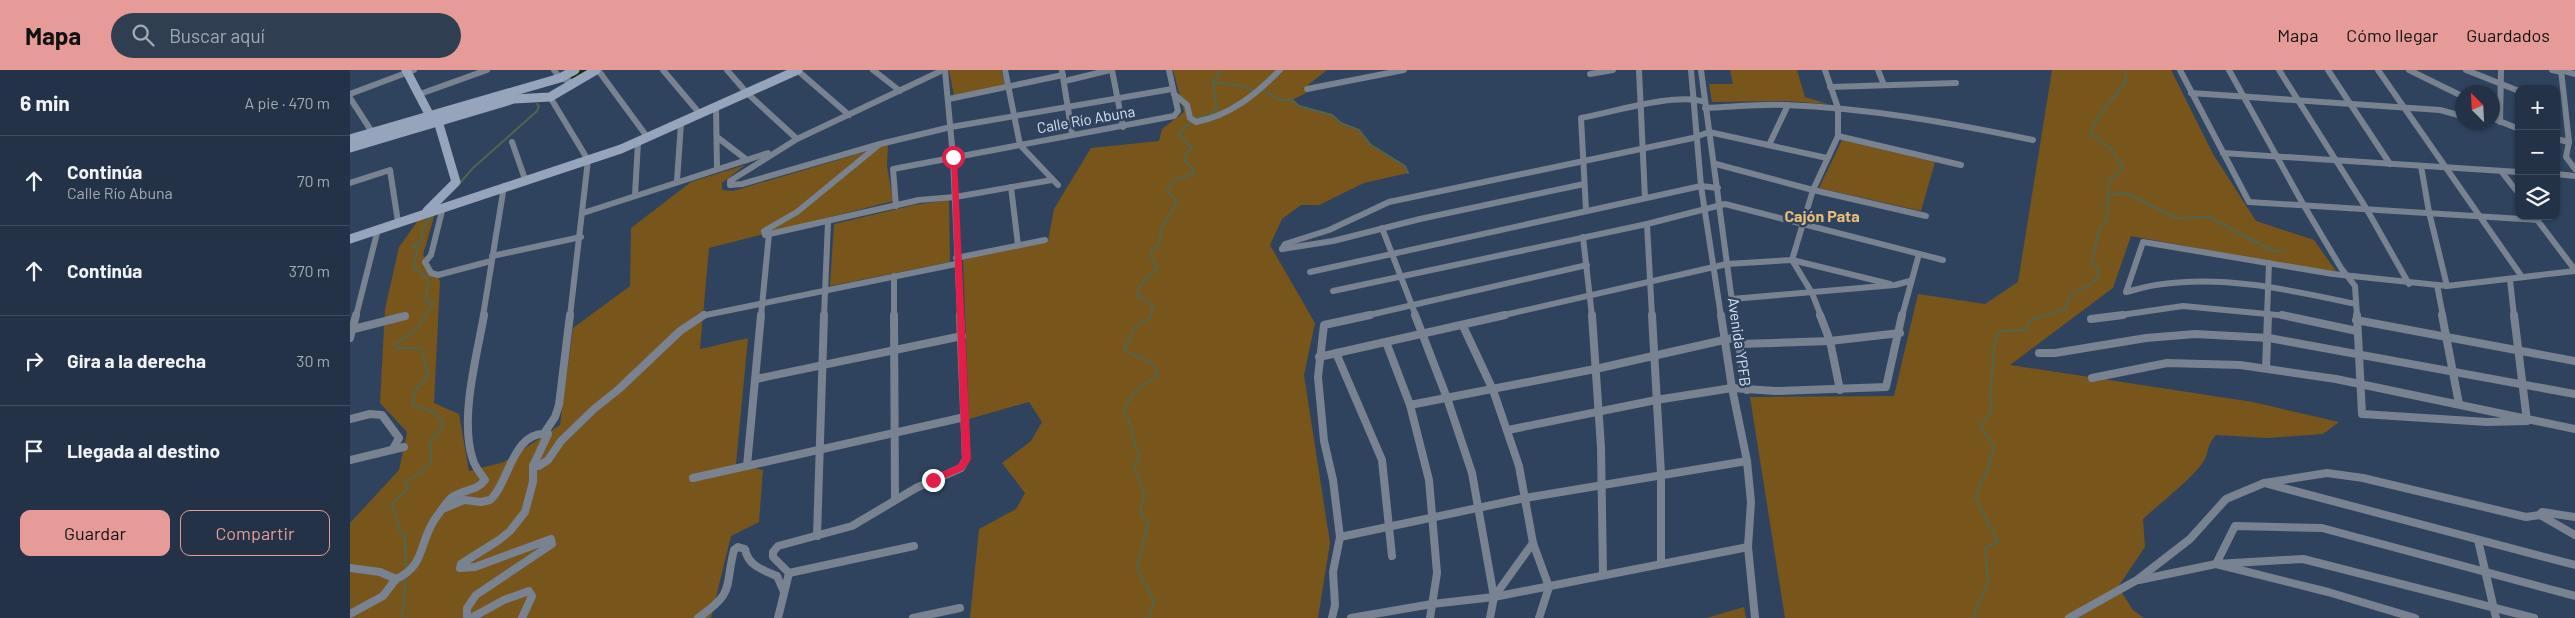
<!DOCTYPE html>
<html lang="es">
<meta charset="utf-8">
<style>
:root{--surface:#233246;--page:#2f3e51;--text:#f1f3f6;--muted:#a3aab3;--line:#404d5f;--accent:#e69b98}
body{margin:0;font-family:Barlow,sans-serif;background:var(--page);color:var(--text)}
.controls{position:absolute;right:15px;top:15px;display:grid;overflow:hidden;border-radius:10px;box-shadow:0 1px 4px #0004}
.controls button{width:45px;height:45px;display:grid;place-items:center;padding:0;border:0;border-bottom:1px solid var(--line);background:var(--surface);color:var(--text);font:25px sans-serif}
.compass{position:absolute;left:2105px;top:15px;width:45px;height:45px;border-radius:50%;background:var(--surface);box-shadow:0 1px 4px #0004;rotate:336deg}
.stop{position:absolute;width:15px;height:15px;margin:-11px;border:4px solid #e11d48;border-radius:50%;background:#fff}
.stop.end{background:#e11d48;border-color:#fff;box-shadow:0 1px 5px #0008}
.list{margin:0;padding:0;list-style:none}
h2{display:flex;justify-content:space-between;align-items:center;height:65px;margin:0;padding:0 20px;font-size:21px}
h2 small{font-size:16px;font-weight:400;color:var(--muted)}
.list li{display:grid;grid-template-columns:32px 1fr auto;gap:15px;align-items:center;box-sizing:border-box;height:90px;padding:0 20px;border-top:1px solid var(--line)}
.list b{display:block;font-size:19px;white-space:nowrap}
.list p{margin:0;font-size:16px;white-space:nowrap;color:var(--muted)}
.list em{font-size:16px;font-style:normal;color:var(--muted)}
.actions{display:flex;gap:10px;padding:15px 20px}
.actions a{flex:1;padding:11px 0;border:1px solid var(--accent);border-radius:10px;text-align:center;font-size:18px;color:var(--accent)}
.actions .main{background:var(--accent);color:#111}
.icon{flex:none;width:28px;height:28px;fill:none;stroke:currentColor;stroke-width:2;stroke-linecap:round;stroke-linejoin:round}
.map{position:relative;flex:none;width:2225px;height:548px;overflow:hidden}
header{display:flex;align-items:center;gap:30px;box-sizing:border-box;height:70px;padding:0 25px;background:var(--accent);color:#111}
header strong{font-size:24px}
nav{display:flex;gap:28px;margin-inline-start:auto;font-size:18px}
.search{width:350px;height:45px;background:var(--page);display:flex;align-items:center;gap:12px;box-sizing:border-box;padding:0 18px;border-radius:28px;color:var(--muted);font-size:19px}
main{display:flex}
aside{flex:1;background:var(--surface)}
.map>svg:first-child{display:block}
.green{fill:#77551b}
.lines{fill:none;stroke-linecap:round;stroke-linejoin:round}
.stream{stroke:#506550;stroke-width:2}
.canal{stroke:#162f0a;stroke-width:7}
.street-far1{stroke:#788290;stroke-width:6}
.street{stroke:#788290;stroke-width:8}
.secondary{stroke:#96a5bb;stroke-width:9}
.route{fill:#e11d48}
.labels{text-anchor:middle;stroke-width:5;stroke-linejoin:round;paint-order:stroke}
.street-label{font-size:15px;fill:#d8e4f5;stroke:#2f435e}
.neighbourhood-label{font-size:16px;font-weight:bold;fill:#eabd79;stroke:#2f435e}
</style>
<header>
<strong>Mapa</strong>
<div class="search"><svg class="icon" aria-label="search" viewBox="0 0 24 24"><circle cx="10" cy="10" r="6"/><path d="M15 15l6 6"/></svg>Buscar aquí</div>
<nav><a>Mapa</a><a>Cómo llegar</a><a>Guardados</a></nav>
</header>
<main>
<aside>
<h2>6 min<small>A pie · 470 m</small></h2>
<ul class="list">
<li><svg class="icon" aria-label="ahead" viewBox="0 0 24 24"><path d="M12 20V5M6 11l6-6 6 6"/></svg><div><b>Continúa</b><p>Calle Río Abuna</p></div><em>70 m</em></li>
<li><svg class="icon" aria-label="ahead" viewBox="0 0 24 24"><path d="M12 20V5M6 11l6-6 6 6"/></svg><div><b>Continúa</b></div><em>370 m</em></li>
<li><svg class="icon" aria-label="right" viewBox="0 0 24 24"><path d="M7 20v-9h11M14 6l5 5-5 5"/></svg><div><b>Gira a la derecha</b></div><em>30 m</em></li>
<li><svg class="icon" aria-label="arrive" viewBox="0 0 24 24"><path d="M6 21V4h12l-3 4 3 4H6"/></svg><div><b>Llegada al destino</b></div></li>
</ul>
<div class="actions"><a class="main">Guardar</a><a>Compartir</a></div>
</aside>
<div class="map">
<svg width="2225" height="548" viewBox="0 0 2225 548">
<rect width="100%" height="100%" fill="#2f435e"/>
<!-- green -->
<g class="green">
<path d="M599,0H651L655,15L604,26Z"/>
<path d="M823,0H977L953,19L958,22L942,30L949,36L982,45L991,53L1009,60L1021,75L1055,96L1058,103L1014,113L969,135H951L932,149L920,175L965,253L954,305L980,473L968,548H620L629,459L666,439L675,423L652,393L681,371L692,352L679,332L619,349L613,189L698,171L704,139L741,78L809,71L812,59L834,42Z"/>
<path d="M1380,0H1447L1455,27L1478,34L1435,31L1362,32L1359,14H1383Z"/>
<path d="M1702,0H1821L1863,84L1906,151L1964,170L1988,204L1781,166L1763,218L1660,295L1903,332L1989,352L1973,364L1918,368L1866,365C1856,377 1860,378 1855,389C1845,407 1809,434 1793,449L1795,477L1768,517L1783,540L1794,548H1435L1400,327L1544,326L1568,224L1635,234L1668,212Z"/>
<path d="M1492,70L1585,92L1571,141L1469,118Z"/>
<path d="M538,75L537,96L543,131L359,178L350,279L398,268L386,394L413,400L409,452L381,466L361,548H0V453L49,400L57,362L30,333L35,239L49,177L69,149L85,143L73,185L90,211L84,333L109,344L119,401L154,392L210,355L223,258L280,216L281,158L341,112L395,95L372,113V120L383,121Z"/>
<path d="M599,130L600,192L480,216L484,154L564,135Z"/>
<path d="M1394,537L1396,548H1356Z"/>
</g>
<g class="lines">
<!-- stream -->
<g class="stream">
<path d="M863,12L893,16L903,21"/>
<path d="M912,20L929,30H942L949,36L982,45L991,53L1009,60L1021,75L1055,96L1058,103"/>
<path d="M846,48L857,46L867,39L863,12L872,0"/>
<path d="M109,114L123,98L187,41L189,36L187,34"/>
<path d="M1758,128L1765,124L1776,123L1826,148L1859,147L1923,181L1934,182"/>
<path d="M56,499L55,466L50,461L42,434L59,418L55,412L70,403L81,392L80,371L90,361L93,353L84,342L62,335L65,321L78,305L72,278H47L46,274L67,259L83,233L75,231L79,211L70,201L64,199L67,178L63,176L72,170V160L80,147"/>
<path d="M51,548C56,533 54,522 56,507"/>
<path d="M798,548L804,531L787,498L798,453L790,442L795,425L784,395L790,387C782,371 783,355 774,341L783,323L808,304C802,286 788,289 774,280L785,257L800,248L803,237L795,229L787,227L790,216L808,197L802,189L801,182L808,176L812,157L827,132L817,121L823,111L843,104V99L834,90L835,85L842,79L829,64L842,50"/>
<path d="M1623,548L1638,511L1635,478L1648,472L1625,427L1637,401L1644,376L1630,357L1642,340L1640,325L1645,268L1651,261L1675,260L1682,249L1715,240L1721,225L1745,211L1749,203L1742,189L1750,158L1757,150L1759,111L1773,98L1762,80L1740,63L1750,44L1775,13L1776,0"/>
</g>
<!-- canal -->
<path class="canal" d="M224,6L236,0"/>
<!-- street-far1 -->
<g class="street-far1">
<path d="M204,0L210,8L225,13"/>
<path d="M248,0L298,68"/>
<path d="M313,0L350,44"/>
<path d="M377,0L397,23L447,69"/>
<path d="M447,0L499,45"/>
<path d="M523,0L550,21"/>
<path d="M593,0L447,69L380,111V115L392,114L530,74L447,142L414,161L415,165L569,130L605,127L702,110"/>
<path d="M595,0L603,87L610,246"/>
<path d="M655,0L670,75L708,115"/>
<path d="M762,0L773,57"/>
<path d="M1289,0L1295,128"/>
<path d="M1341,0L1351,116L1371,246"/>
<path d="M1351,0L1384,246"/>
<path d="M1528,0L1534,15"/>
<path d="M1830,0L1899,132L2188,150"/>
<path d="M1879,0L1953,134L1991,198L2005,216L2007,246"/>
<path d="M1929,0L2016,138L2059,214"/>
<path d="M1978,0L2040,94"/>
<path d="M2028,0L2172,207"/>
<path d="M2059,0L2112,26"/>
<path d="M2116,0L2169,21"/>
<path d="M2202,0L2212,2"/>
<path d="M2211,0L2219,72L2216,87L2225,99"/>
<path d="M2211,0L2225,4"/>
<path d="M712,1L722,64"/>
<path d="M1240,4L1263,0"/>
<path d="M715,11L760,0"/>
<path d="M1480,17L1606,13"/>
<path d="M957,19L1054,0"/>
<path d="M1841,23L2090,40L2112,46"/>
<path d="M0,24L64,0"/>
<path d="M70,24L137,0"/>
<path d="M824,24L837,35L840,48L846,52C881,45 905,25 930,0"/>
<path d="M200,27L238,90L220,246"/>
<path d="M0,28L22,62"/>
<path d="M599,29L713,5"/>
<path d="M366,37L367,99"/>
<path d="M1355,38C1382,37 1408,34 1435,35C1519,38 1601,53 1683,70"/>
<path d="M2142,48L2169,59"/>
<path d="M2150,52L2151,0"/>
<path d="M1488,66L1611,95"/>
<path d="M367,67L397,90"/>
<path d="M2206,69L2219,72"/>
<path d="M162,72L175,109"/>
<path d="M530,74L601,57L822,19"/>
<path d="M1419,75L1438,35"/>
<path d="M1873,83L2169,102"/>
<path d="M1366,94L1463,120L1576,146"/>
<path d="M2151,101L2169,124"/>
<path d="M2206,104L2225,106"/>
<path d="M327,111L331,53"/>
<path d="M0,113L40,100L48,152"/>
<path d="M661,117L668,175"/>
<path d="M285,125L288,72"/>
<path d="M546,136L543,99L824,46L828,41L819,0"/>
<path d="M93,137L81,185L75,192L81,203L88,205L141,191"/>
<path d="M1236,140L1231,48C1263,42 1326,22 1355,32"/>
<path d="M233,143L418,83"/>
<path d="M2185,147L2225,200"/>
<path d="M1297,154L1302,246"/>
<path d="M1032,158L1066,246"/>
<path d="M1233,167L1242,246"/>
<path d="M932,179L935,174L979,160L1039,132L1343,68L1359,62L1477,88"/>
<path d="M932,179L983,171L1070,149L1234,114"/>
<path d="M142,186L231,167"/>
<path d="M606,188L695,170"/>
<path d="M1442,190L1462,223L1471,246"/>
<path d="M1442,190L1540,214"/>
<path d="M960,202L1351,116L1368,118"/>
<path d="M544,206V246"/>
<path d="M2160,210L2164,246"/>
<path d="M2087,215L2093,246"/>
<path d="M2097,216L2225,201"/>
<path d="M983,221L1297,154L1375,134L1593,190"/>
<path d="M1776,222L1793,172L1983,204L2097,216L2079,142L2071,96"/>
<path d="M1776,222C1788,219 1801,215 1813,214C1877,205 1944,221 2006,234"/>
<path d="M1382,229L1545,215L1560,211"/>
<path d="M6,246L28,159"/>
<path d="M133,246L154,116"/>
<path d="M351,246L606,194"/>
<path d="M411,246L419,164"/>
<path d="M474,246L478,152"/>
<path d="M1015,246L1237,195"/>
<path d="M1150,246L1377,194L1442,190L1463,120L1488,66V38L1475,0"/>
<path d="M1552,246L1569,184"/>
<path d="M1764,246L1833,236L1938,246"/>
<path d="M1917,246L1919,193"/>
</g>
<!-- street -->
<g class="street">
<path d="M544,245L545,429"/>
<path d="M1065,245L1097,328L1122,403L1144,527"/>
<path d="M1242,245L1251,377L1253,504"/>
<path d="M1302,245L1311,404V494"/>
<path d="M1371,245L1382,318L1397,391L1401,432L1398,477L1405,548"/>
<path d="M1384,245L1397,320"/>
<path d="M1470,245L1480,271L1490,320"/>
<path d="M1932,245L2007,261"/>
<path d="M2007,245L2012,344L2137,352L2177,351L2164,245"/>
<path d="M2092,245L2109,334"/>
<path d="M1741,249L1773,245"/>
<path d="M2006,250L2225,291"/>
<path d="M1113,256L1143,320L1169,396L1183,473L1199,517L1189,548"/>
<path d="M0,260L55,246"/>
<path d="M0,268L6,245"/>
<path d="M1036,272L1060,335L1079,410L1087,503L1080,548"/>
<path d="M1389,274L1480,271L1550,263"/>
<path d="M986,283L1032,390L1042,486"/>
<path d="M1689,283H1705L1796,268L1845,264L1919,268L2225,324"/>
<path d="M969,287L1155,245"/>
<path d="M1916,298L1918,245"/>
<path d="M1742,308L1817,293L1890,295L1986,309L2225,359"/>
<path d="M406,309L612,266"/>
<path d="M1060,335L1250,298L1387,267"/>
<path d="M0,349L20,344L32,345L49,368L43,379"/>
<path d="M1158,360L1306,330L1382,318L1425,321L1536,317L1552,245"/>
<path d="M195,362L205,347L209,335L220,245"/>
<path d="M0,390L54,377"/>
<path d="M183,396H189L198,390L211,371L244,339L269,319L330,261L354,245"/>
<path d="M397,396L411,245"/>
<path d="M343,408L615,347"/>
<path d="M1918,414L2225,495"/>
<path d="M95,438L114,430L131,432L140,430C159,414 162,360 198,364L183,396V412L175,442L160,461L149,470L111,494L110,498L125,497L201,469L202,474L126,525L117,538V547L121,548L154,530L179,521L182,526L172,548"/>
<path d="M2225,447L2192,442L2190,445L2225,465"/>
<path d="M467,466L474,245"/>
<path d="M990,467L1175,428L1397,391"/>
<path d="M2128,470L2146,548"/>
<path d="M564,476L439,503L423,487V482L428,476L502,456L566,418L611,398L616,389L610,245"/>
<path d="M0,498L30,502L46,509C77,495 68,471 87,446C92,440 97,430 104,426C115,419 127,421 135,410C131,404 125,397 123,390C109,349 127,286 134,245"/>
<path d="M1789,510L1866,494L1978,522L2065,548"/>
<path d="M0,544L33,526L46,509"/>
<path d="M348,548C386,521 374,519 384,480L388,477L395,479C398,496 413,500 427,506L434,522"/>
<path d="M428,548L439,503"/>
<path d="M563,548L610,538"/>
<path d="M982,548L985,535L983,502L990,467L983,410L974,371L968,307L974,255L1020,245"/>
<path d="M1001,548L1082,534L1144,527L1398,477"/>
<path d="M1140,548L1144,527L1183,473"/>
<path d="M1719,548L1787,510L1840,469L1876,429L1914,413L1977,403L2013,408L2176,447L2190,445"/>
<path d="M2184,548L1953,489L1866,494L1885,456L1972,458L2225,526"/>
</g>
<!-- secondary -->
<g class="secondary">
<path d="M56,0L80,46L88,51L106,112L77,141"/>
<path d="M0,69L210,8L225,0"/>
<path d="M0,78L164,29L200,27L246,0"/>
<path d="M0,169L271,79L448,0"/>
</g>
</g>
<!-- route -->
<path class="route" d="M601,85L607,87L621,389L614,400L583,413L578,410L580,407L608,395L612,389Z"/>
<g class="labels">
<!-- street labels -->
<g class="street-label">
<text transform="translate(736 50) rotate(-10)" y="5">Calle Río Abuna</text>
<text transform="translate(1389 272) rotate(82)" y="5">Avenida YPFB</text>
</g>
<!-- neighbourhood labels -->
<g class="neighbourhood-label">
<text x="1472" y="152">Cajón Pata</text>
</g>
</g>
</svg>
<div class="controls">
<button>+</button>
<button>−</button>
<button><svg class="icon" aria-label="layers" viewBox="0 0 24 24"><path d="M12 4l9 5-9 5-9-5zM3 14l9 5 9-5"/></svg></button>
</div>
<svg class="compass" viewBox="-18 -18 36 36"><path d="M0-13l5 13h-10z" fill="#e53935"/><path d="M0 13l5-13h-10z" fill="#a3aab3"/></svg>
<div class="stop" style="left:603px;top:87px"></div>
<div class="stop end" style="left:583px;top:410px"></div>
</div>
</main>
